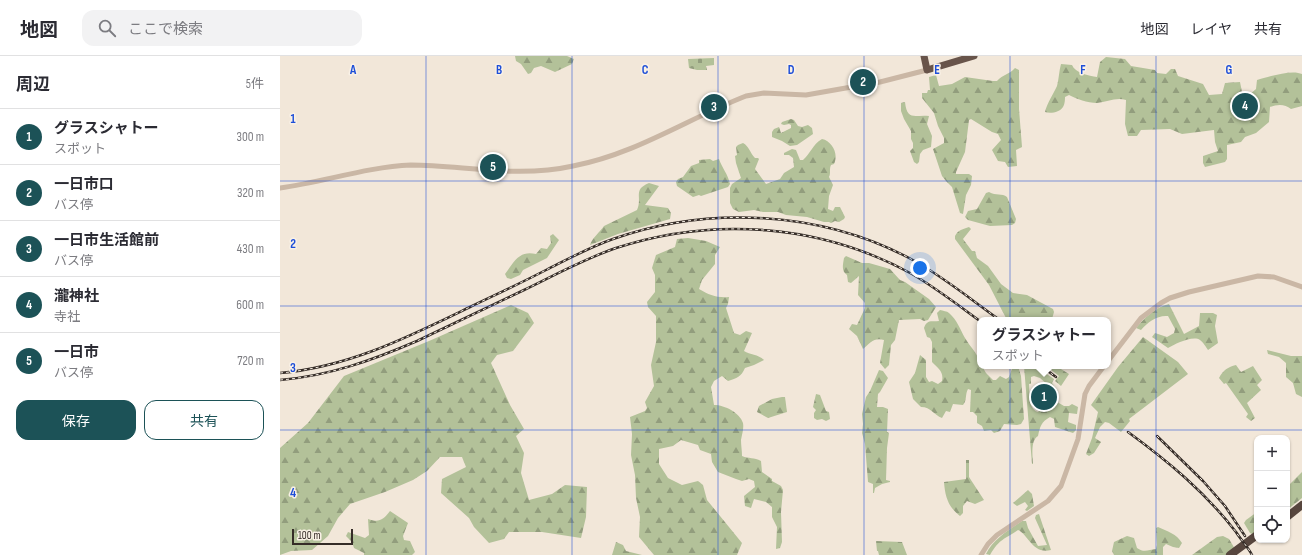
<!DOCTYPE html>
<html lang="ja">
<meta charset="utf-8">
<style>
:root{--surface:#fff;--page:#f2f2f3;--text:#2b2b33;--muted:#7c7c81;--line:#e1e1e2;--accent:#1c5257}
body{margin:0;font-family:"Sofia Sans Condensed","Noto Sans JP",sans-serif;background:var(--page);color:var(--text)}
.controls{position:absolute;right:12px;bottom:12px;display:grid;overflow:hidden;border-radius:8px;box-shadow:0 1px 3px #0004}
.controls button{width:36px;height:36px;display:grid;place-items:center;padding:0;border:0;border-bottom:1px solid var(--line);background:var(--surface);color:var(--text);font:20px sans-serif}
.scale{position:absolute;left:12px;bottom:10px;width:61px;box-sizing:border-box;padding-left:4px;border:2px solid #352c27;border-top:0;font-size:11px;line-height:14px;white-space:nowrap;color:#352c27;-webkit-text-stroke:3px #f9f1e6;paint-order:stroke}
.you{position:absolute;left:640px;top:212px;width:14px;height:14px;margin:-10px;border:3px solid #fff;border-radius:50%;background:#1a73e8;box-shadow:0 0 0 6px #1a73e833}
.badge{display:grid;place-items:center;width:26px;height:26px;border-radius:50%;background:var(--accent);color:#fff;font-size:13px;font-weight:700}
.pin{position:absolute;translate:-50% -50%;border:2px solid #fff;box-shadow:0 1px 4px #0006}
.popup{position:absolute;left:697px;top:261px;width:134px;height:52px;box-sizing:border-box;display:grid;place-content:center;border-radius:8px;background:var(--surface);filter:drop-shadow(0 1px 3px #0005);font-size:13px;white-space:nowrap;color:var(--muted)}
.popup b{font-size:15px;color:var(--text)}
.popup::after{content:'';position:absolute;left:50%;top:100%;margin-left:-8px;border:8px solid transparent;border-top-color:var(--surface)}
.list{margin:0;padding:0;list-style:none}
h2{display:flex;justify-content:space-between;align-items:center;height:52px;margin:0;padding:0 16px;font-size:17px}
h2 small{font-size:13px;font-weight:400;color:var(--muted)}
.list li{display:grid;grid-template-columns:26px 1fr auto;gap:12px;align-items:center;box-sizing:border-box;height:56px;padding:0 16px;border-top:1px solid var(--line)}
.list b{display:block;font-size:15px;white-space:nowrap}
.list p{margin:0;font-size:13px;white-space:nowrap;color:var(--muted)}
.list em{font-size:13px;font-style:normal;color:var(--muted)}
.actions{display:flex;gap:8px;padding:12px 16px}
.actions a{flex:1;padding:9px 0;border:1px solid var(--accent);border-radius:12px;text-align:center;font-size:14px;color:var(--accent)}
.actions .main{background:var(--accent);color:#fff}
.icon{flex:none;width:22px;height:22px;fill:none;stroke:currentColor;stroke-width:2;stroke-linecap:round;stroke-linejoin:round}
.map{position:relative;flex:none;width:1022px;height:499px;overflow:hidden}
header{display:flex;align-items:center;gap:24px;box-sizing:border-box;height:56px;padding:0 20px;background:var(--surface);border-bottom:1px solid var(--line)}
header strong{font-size:19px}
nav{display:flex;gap:22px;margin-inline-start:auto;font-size:14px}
.search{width:280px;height:36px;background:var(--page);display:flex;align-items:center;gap:10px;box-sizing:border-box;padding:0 14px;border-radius:12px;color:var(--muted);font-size:15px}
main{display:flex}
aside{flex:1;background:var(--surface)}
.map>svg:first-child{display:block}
.forest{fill:url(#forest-firs)}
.cemetery{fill:url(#cemetery-stones)}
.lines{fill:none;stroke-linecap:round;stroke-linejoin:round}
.tertiary{stroke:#cab7a5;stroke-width:5}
.trunk{stroke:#68544a;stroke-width:7}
.motorway{stroke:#57463e;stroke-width:8}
.rail-casing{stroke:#352c27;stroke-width:2.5}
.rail{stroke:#f9f1e6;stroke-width:1;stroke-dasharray:3;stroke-linecap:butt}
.grid{fill:none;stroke:#1d4ed8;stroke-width:1;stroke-opacity:0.55}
.grid-label{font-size:13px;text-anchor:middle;font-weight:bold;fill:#1d4ed8;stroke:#f9f1e6;stroke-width:3;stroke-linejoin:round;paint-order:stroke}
</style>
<header>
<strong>地図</strong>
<div class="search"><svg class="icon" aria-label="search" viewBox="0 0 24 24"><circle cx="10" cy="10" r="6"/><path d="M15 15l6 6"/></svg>ここで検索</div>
<nav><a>地図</a><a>レイヤ</a><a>共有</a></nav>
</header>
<main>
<aside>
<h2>周辺<small>5件</small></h2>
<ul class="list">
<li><span class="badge">1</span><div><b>グラスシャトー</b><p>スポット</p></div><em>300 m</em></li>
<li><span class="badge">2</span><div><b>一日市口</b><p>バス停</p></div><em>320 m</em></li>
<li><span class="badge">3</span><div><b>一日市生活館前</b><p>バス停</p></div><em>430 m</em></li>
<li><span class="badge">4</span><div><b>瀧神社</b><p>寺社</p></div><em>600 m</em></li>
<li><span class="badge">5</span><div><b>一日市</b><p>バス停</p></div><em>720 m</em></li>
</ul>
<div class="actions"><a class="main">保存</a><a>共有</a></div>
</aside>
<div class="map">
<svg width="1022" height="499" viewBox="0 0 1022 499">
<defs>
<pattern id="forest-firs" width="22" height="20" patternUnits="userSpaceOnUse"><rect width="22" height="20" fill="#b3c199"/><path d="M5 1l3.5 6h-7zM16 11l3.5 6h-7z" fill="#929d7d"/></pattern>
<pattern id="cemetery-stones" width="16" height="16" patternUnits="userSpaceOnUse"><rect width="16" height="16" fill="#b3c199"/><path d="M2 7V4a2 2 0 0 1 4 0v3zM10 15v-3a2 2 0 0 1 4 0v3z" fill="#929d7d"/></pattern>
</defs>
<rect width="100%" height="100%" fill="#f2e7d9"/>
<!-- forest -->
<g class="forest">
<path d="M235,0H287L294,3L292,8L275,16L261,10L254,12L251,17L248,18L241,8L236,5Z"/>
<path d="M826,1L845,3L851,10L875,14L877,17L886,18L891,13H895L898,20L923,28L929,39L942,38L945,27L960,26L962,36C953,43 954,50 957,60L967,61L973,50L969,39L976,33L977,24C988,21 1012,13 1022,18V50L1011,53C1005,48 998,48 990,51L989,66L976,77L965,81L961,86L947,89V103L945,106L925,111L923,107V100L938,95L935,86L934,74L902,78L890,73L861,74L857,80H848L845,68L846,44C836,41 827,46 817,47C807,47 797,43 789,39L785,41C785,43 785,48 783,51C780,56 771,58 765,56C767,47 773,39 777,30C779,22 779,15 781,8L792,9C795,17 809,20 817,21L820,6Z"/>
<path d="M735,12L739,14V53L742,91L736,94L737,110L728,111L725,106L718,105L712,94L721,84L718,78L712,76L691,63L689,64L685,96L676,116V118H689L692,120L691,129L686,139L683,158L680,157L672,131L666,125L662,120L653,93L664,87V82L658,70L654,57L642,42V37H647L648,34H650L649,21L656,19L659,30L672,28L685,21L713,25H717C723,18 729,19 735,12Z"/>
<path d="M625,46C627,66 636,58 649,60L647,68L652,80L651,91L643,94L640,98L639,106L637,108L634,106L630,95L633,92V87L631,83V75L624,63L621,55V47Z"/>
<path d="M511,63L514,64L518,70L522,71L528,69L532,72L533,78L517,89L510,90L502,85L492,81V76L494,73L499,71L501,77L511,72V69L509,68L504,69L501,68L502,66Z"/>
<path d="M542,83C552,85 559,98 554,108L551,109C549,113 551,117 549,121L553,129L549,140L548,153L553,155L555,151H560L565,161L564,163L559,166L555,165L551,167L549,166H544L527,161L506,159L498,156H483L474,154L459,156L453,153L450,147V132L452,128L461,122L456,107L455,100L457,99L456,91L458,89L463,87C469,90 470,97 475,102H478L479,103L475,113L486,128L500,123L504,117L514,111L513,102L509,99H504V97L512,93L516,94L520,104H523C531,97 532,89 542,83Z"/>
<path d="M430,103L433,105L439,103C442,112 448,118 450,128L448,131L421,140L419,139L413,141L397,130L396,126L398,123L403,121L411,110L419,107V104Z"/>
<path d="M369,127L379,130L365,149L388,152L391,157L390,163L338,178L310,189C312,182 320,176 324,170L357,154C363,141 352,134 369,127Z"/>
<path d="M709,136C716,140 722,137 727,141L736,163L735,167L732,169L710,170L688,164L685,161L688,155L697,153L706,137Z"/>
<path d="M689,171L691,173L683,183L692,195H695L697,202L708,210L721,228L733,237L747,239L773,253L774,256L772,263L765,262L763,264H727L709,229L675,183V180C678,174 683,173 689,171Z"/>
<path d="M273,178L279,184L267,202L243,214L240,219L231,223L227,222L225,218C234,206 239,194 256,198L261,192L267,193L271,187L270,180Z"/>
<path d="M408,182L426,185L440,191L435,199V208L422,224L419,233C429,239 437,242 449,241L448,248L446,252L454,277L460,279L466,275L472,277L464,295C470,299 478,298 484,304L474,309L465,312C461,321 457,322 448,325L442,320L434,325L431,331L434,349C445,349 460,357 463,367C464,373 462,378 461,384C461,389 462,395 462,400C469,403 474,401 481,405L482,416L492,423V425L501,430L503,434L501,456L502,486L500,492L496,493L497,471L492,461V451L486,446L474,443L471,452L465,450L464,440L475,431L474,425L469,423L462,425L456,423L438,416L432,406L431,398L420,394L418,389L401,384L393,390L379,393V408L388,422L402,429L418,425L423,429L427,444L462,487L457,499H374L359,481L360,461L356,442L355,419L351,399L352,378L350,361L365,355L367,352L365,346L374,330L371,309L376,286V260L368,251L367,246L375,236V219L372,212L376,199L395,191L397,183Z"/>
<path d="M566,200L582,207H589L610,213L620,224L625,226L649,243L656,251L648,264L644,265L640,263L619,264L615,284L611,289L609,309L605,313L600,307L604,284C594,281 590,287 583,293L577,280L569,273L572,268L577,269L585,252V247L578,239L579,220L571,227L568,226L567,219C561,215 563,208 564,202Z"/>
<path d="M889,248L904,278L919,270L920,257H933L937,259L935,270L938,287L928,294C926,291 923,286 920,284C913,279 895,288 888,292L872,281L875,277L887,281L894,277L895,273L888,260C877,259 868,266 861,274L856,272C864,262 876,251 889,248Z"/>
<path d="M231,249L248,257L254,267L233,295L217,299L211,307L230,349L244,373L236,380L244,397L241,417L249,444L272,438L285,429L307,431L306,461L301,482L262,476H229L224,483L209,487L194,471L189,462L161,437L162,423L186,411L182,401H160L147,415L133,424L105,436L70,448L58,462L48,480L32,494L11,495L0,499V392L28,367L64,320L149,285Z"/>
<path d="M660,254C663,255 667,255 669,257C677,264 680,273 685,282C690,291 700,299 700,310H702L706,317L713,324H716L720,320L726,323L729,321L733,310H738L741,320L744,363L741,368L737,369L724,368L720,375L714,377L711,374L704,375L702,370L697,367V360L693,356H690L691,334L688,333C685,338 687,345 683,349L673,348L670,356L666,355L662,362C654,359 651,351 641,351L633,343L629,326L635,317L640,299L646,304V321L649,326L652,325L658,328L662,325C664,316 658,312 652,306V286L650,282L647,281L644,272C647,263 652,266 659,265L657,257Z"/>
<path d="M863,281L898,306L908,318L849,363L850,365L841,376L829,367L825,366L820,371L815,382L821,386L814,397L809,400L806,398L812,382L818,356L811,349L838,311Z"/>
<path d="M987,294L1011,300H1022V341L1016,338L1013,327L1006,321V307L999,301L988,298Z"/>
<path d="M956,309L961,316L973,310L982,324L977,329L981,334L967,347L975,362L971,365L966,361L968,358L946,327L944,328L939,322C943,314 948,311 956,309Z"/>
<path d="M744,310H755L774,323L772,327L778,335L776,336L760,322L754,320L751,321V328H749C750,338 747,352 758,356L772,343L784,350H789L792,348L798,351L797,358L789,357L788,366L796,369V374L793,377L775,371L774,363L770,361C761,366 760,371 758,380C750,385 753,400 753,408H752Z"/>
<path d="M766,310H776L789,318L781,330L775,325L779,320Z"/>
<path d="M599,314L603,315L608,322L600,336L598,338L597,351H603L608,353L607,376L609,377L607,392L606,424L610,425V426L602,428L595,432L594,437H593V428L588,426L585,388L582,377L583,368L582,358L586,341L590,335Z"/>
<path d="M536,338L540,339L546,355L549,356L550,363L546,365L542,363L537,364L534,362V357L536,354L533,351Z"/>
<path d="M502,341H505L507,356L488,362L477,356L479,350L492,343Z"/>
<path d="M686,404H689V421L704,444L695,448L687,445L683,450V457L680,460C668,451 665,440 664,426L686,423Z"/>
<path d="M1022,416V442L1007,454V431Z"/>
<path d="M748,434L752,438L754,450L747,455L745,454L748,450L745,446L737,450L733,447Z"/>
<path d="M110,455L128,467L123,480L124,484L130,485L135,496L132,499H84V497L74,492L72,486L66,480L68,476L85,482L89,479L88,463C99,467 103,464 110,455Z"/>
<path d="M977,456V475L972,478L970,477L964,467L966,464Z"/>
<path d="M759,458L771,494C753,499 748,478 738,474C724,484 720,482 710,499L706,498C713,483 729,474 742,465H746L748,472L758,490L767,489L755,462L756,459Z"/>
<path d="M878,471C887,475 897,478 902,487L899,492L893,491L886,488L883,491V499H834L832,495L834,486L847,480L854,482L857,492C864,497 868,494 876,493L877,489L876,472Z"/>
<path d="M943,480L949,483L955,493L946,499H912L937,481Z"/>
<path d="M596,485L622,486L627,499H599L598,495H597Z"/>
<path d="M336,486L343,489L346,495L362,499H332Z"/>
</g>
<!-- cemetery -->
<path class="cemetery" d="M434,2V9L426,10L427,14H417L409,12L408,3Z"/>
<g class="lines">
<!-- tertiary -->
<g class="tertiary">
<path d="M0,132C44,126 86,111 131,109C162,109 193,114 224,115C247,116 271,115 293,110C356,98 407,63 466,40L484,37L526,39L600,26L647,14"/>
<path d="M828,305L861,262L881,247L890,242L909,236L978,220L994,221L1022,231"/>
<path d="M701,499L708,488L717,479L768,445L781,430L798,383L805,338L809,330L824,310"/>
</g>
<!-- trunk -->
<path class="trunk" d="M644,0L647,14L694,0"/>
<!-- motorway -->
<g class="motorway">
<path d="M1007,461L1022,449"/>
<path d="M950,499L977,479"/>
</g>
<!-- rail casing -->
<g class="rail-casing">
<g id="rail">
<path d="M761,310L776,321"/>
<path d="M0,317C69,311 128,281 190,251C215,239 241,227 266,214C288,203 310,191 333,183C429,149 541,155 631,203C661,219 689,242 717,262"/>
<path d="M0,324C49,320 93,304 137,285C173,268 209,251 244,234C275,219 304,203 336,192C434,160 541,168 632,218C656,232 678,249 700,265"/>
<path d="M848,376C889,406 925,436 956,476C961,484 968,491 972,499"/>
<path d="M877,380L923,425L945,450L965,480"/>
</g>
</g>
<!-- rail -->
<use href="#rail" class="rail"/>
</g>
<!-- grid -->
<path class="grid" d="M146,0V499M292,0V499M438,0V499M584,0V499M730,0V499M876,0V499M0,125H1022M0,250H1022M0,374H1022"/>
<g class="grid-label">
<text x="73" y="18">A</text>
<text x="219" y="18">B</text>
<text x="365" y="18">C</text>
<text x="511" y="18">D</text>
<text x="657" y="18">E</text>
<text x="803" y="18">F</text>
<text x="949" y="18">G</text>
<text x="13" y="67">1</text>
<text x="13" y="192">2</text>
<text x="13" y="316">3</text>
<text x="13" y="441">4</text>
</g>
</svg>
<div class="controls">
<button>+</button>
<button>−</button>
<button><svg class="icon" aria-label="locate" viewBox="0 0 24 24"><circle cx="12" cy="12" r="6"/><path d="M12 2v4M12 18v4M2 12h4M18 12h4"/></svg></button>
</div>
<div class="scale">100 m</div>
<div class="you"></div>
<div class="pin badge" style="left:764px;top:341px">1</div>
<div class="popup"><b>グラスシャトー</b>スポット</div>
<div class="pin badge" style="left:583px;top:26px">2</div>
<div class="pin badge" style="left:434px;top:51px">3</div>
<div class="pin badge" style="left:965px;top:50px">4</div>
<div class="pin badge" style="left:213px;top:111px">5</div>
</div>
</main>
